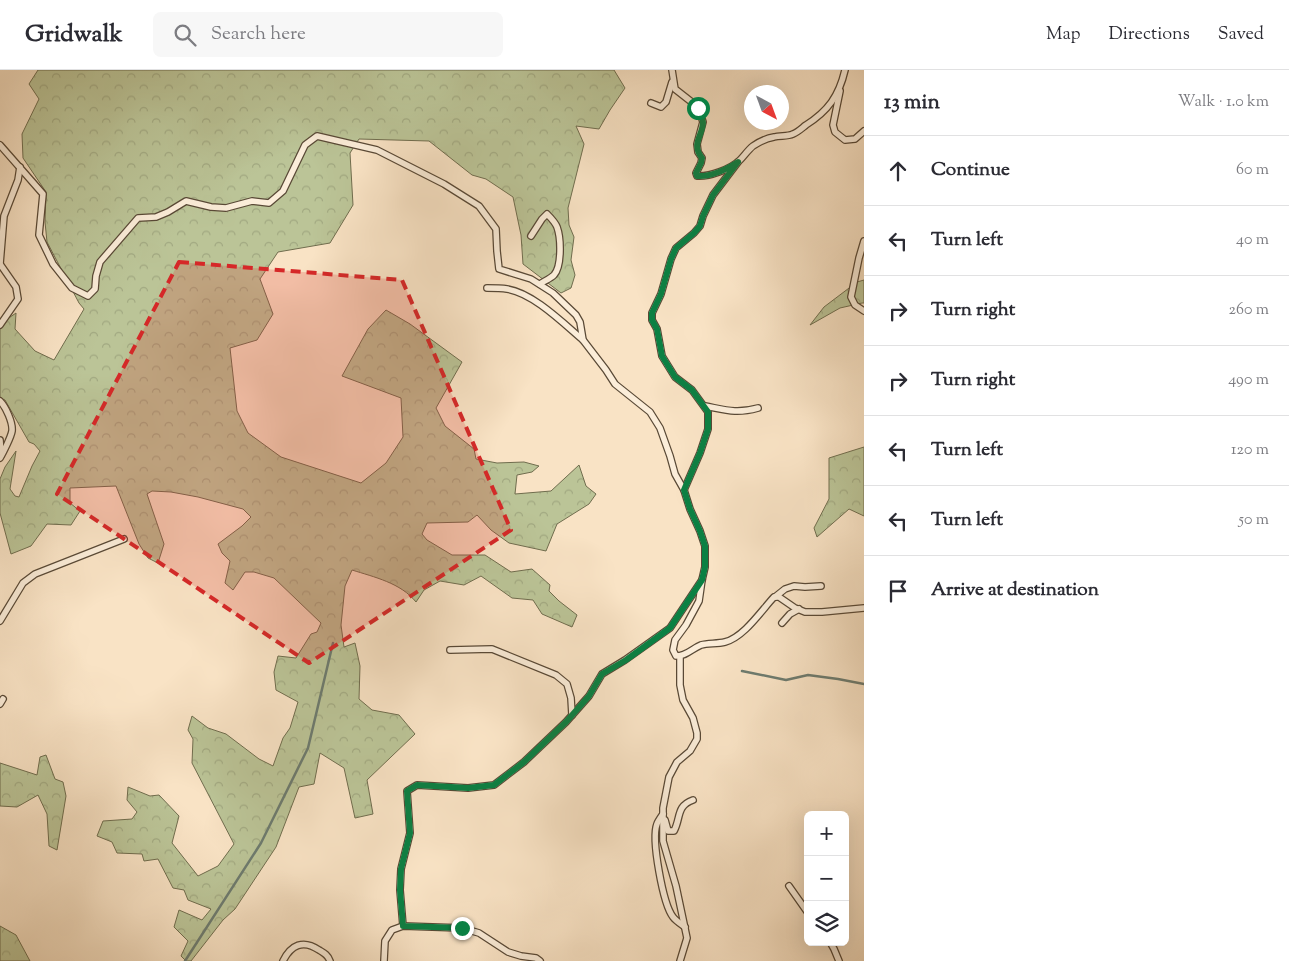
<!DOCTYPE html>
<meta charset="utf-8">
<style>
:root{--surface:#fff;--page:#f7f7f7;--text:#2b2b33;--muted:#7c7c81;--line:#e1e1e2}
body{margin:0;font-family:"Sorts Mill Goudy",serif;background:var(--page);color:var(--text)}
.controls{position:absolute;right:15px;bottom:15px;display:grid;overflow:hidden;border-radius:8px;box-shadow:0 5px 20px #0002}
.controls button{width:45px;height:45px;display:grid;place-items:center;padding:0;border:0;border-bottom:1px solid var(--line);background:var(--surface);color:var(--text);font:25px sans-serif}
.compass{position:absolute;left:744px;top:15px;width:45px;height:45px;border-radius:50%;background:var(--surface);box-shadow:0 5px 20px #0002;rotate:139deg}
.stop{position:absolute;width:15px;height:15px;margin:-11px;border:4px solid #0b8043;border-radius:50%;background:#fff}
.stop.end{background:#0b8043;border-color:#fff;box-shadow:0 1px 5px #0008}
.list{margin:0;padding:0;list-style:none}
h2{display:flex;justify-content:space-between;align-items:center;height:65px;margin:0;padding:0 20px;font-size:21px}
h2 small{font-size:16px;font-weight:400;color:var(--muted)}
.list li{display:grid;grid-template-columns:32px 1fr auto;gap:15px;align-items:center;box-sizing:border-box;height:70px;padding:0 20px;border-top:1px solid var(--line)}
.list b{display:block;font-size:19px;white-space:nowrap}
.list em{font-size:16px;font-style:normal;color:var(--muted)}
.icon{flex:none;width:28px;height:28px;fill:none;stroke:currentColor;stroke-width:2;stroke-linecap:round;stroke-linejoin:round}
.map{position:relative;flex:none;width:864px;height:891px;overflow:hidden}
header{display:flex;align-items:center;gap:30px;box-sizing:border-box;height:70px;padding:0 25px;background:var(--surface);border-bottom:1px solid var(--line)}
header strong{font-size:24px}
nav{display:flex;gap:28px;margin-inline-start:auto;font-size:18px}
.search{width:350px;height:45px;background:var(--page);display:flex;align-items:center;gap:12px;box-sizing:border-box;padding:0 18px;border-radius:8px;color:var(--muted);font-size:19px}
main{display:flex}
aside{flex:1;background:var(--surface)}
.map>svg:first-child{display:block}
.forest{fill:url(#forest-crowns);stroke:#706d4e}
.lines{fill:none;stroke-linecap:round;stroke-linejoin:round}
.stream{stroke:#6d7b6f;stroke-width:2.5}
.minor-casing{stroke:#594936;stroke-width:8}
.minor{stroke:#fbedd9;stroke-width:5.5}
.route{stroke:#0b8043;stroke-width:6}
.marked{fill:#d62828;fill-opacity:0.2;stroke:#d62828;stroke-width:4;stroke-dasharray:10 6;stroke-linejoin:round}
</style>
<header>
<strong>Gridwalk</strong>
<div class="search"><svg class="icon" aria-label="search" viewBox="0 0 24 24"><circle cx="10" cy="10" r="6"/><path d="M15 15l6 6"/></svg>Search here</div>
<nav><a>Map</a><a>Directions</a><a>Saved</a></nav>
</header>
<main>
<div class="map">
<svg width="864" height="891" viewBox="0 0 864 891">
<defs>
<pattern id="forest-crowns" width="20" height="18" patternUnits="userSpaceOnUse" patternTransform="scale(1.25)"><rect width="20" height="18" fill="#bbc497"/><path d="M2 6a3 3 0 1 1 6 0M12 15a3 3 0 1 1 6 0" fill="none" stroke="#a1a881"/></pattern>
</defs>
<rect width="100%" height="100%" fill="#f9e3c5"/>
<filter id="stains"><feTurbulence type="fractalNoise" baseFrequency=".004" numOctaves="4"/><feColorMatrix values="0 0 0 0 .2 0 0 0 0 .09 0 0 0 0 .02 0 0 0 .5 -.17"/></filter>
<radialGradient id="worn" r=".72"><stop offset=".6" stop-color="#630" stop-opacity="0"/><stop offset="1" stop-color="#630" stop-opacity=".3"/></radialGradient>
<!-- forest -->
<g class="forest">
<path d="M38,0H614L625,18L610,40L599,59L576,56L584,74L568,138L569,155L574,167L571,190L575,205L571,218L561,223L523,194L521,165L513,127L486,109L472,105L429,71L359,69L350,83L353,135L330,173L278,182L260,209L273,244L257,270L230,278L237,341L248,363L281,387L361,413L386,393L403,367L401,328L342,306L368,259L386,240L410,254L462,292L436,338L445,356L474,379L476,389L497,393L524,392L539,396L532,402L517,405L515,424L551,421L579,395L586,416L596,424L589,434L557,454L546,481L509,473L491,460L477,445L468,452L427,453L422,464L427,470L452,485H485L511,502L532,499L550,515L549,521L559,531L577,545L572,557L542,544L533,530L512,528L481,506L464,515L440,511L424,520L416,532C401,513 374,507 352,500L345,516L341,555L344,577L355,573L360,596L359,629L372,640L399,645L415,664L367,710L373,744L355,748L344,698L320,683L314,714L299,717L276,777L235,839L223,850L191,891H186L181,886L188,871L174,857L179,840L202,850L211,839L188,830L184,820L173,818L158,789L144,791L142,784L117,783L112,772L97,766L103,751L132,749L137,742L127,730L128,717L150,726L159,725L179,746L172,773L198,806L218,796L234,774L192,693L193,669L188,660L192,646L208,658L226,664L259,689L273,696L283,668L290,658L298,632L276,620L274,602L278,586L296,588L311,564L317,562L321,553L274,508L254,502H245L233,520L225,513L230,491L222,483L218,474L242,456L251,447L243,439L198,427L171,422L152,421L147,424L164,474L158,493L148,488L139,474L116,416L70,418V433L80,441L71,455L47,454L31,476L11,484L0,443V409L5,397L16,381L10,419L15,426L19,427L32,396L40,381L34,374L29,372L5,330L0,328V254L16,243L15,259L35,281L54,290L84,239L79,233L47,172L45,152L46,122L23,88L22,64L39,29L29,14Z"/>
<path d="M864,210V233H862L840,238L810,255L824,237L857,212Z"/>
<path d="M864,377V446L849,439L817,467L814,458L829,429V388Z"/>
<path d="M46,685L55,709L63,712L66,726L57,780L49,776L47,744L38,725L17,737L0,736V693L37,705L40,687Z"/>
<path d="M0,856L16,865L30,891H0Z"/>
</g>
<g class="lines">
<!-- stream -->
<g class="stream">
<path d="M742,601L786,610L808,605L838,609L864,614"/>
<path d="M185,891L261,773L308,678L333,573"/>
</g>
<!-- minor casing -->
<g class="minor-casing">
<g id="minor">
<path d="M672,0L675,19L698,37L703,52L697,74L698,82L702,88L701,93L696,103L697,106C709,107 731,99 740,90C744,86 748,80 753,76C759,72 767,68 774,67C780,65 787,67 793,64C798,62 802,58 806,55C828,41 839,26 845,0"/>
<path d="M840,21L833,55L835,62L845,70L855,69L864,61"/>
<path d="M651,33L661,37L666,32L672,12"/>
<path d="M0,75L43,124L39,165L53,194L72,218L88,226L95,219L96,206L100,192L138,148L156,147L168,142L186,131L211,137L226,138L252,131L269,133L283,121L305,75L317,66L377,80L444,114L479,136L496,159L497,181L499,199L531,209L553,223L576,245L580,252L583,270L606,300L615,314L650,342L660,358L670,386L675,404L684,420"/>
<path d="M738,92L713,125L703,146L700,156L694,163L676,178L671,189L661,224L652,243V250L657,259L662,286L675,307L692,320L708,342V359L700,383L684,420L690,439L700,461L705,476V497L702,510L699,531L686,555L675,570L673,580L676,586C687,586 691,579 701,575C708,573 717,574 725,572C744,567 761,541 774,527H779L795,538L805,542H822L864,538"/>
<path d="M531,166L542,149L547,144C551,148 555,152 557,157C561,168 562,196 554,205C550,209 544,211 540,214"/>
<path d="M864,171L859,188L851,227L855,235L864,241"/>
<path d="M0,194L4,146L18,110L20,97"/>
<path d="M0,194L16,217L18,229L0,255"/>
<path d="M487,218C494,218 501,218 507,219C533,223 563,253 583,270"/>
<path d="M0,331C6,337 13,353 12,361C11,367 3,383 0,388"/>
<path d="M705,336C726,340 736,344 758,338"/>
<path d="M0,370L1,385"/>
<path d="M775,527L785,519L794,516L805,517L821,516"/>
<path d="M0,551L23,513L35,504L124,469"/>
<path d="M782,553L790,544L799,539"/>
<path d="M450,580L492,579L556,605L567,614L571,628L572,645"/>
<path d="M680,586V615L683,630L693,648L697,663V669L690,681L677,692L669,707L663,738V771L676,816L687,868L680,891"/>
<path d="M0,634L3,629"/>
<path d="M663,744C661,747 658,751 657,754C651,769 663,834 673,847C676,851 681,854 685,857"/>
<path d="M665,750L668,761H674C681,748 676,736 693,730"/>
<path d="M789,816L808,843"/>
<path d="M403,856L400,820L401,799L410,763L407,721L417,715L468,718L494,715L524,692L566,652L589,626L602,604L625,590L670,558L702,510"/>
<path d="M830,872L834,879L839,891"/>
<path d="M283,891C291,875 303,869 319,880C324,883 328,885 330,891"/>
<path d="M384,891L385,871L392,860L403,856L462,858L479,863L508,882L521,886L536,888L540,891"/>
</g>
</g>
<!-- minor -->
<use href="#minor" class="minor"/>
</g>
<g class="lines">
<!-- route -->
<path class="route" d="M462,858L403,856L400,820L401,799L410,763L407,721L417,715L468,718L494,715L524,692L566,652L589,626L602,604L626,590L670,558L702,510L705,497V476L700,461L690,439L684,420L700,383L708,359V342L692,320L675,307L662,286L657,259L652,250V243L661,224L671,189L676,178L694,163L700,156L703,146L713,125L738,92C727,99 711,107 697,106L696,103L701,93L702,88C691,74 702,67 703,53C703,48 699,42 698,38"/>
</g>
<!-- marked area -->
<path class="marked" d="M179,192L402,210L511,460L309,593L57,424Z"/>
<rect width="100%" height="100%" filter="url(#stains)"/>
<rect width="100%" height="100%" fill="url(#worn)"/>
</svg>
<div class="controls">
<button>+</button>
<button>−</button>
<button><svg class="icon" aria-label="layers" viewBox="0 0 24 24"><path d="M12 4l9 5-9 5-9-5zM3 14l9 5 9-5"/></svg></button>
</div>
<svg class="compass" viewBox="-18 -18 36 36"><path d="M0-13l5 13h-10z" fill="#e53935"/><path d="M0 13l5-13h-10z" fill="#7c7c81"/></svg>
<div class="stop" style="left:698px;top:38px"></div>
<div class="stop end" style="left:462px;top:858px"></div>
</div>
<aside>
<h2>13 min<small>Walk · 1.0 km</small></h2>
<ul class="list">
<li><svg class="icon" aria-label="ahead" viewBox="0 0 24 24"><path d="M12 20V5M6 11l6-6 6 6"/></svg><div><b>Continue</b></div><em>60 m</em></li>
<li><svg class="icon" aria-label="left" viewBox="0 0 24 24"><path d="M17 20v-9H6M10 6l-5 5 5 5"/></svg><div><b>Turn left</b></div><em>40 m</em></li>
<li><svg class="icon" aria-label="right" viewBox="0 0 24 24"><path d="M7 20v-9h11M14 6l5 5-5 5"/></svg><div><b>Turn right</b></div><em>260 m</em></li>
<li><svg class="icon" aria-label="right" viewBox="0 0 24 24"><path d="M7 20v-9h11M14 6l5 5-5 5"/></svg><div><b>Turn right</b></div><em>490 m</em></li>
<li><svg class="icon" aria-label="left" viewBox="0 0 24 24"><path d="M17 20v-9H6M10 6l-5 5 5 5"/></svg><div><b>Turn left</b></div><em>120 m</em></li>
<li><svg class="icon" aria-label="left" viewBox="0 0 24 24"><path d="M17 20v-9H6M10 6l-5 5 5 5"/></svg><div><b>Turn left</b></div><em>50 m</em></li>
<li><svg class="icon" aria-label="arrive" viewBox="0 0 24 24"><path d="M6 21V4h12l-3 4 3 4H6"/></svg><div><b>Arrive at destination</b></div></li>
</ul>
</aside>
</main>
